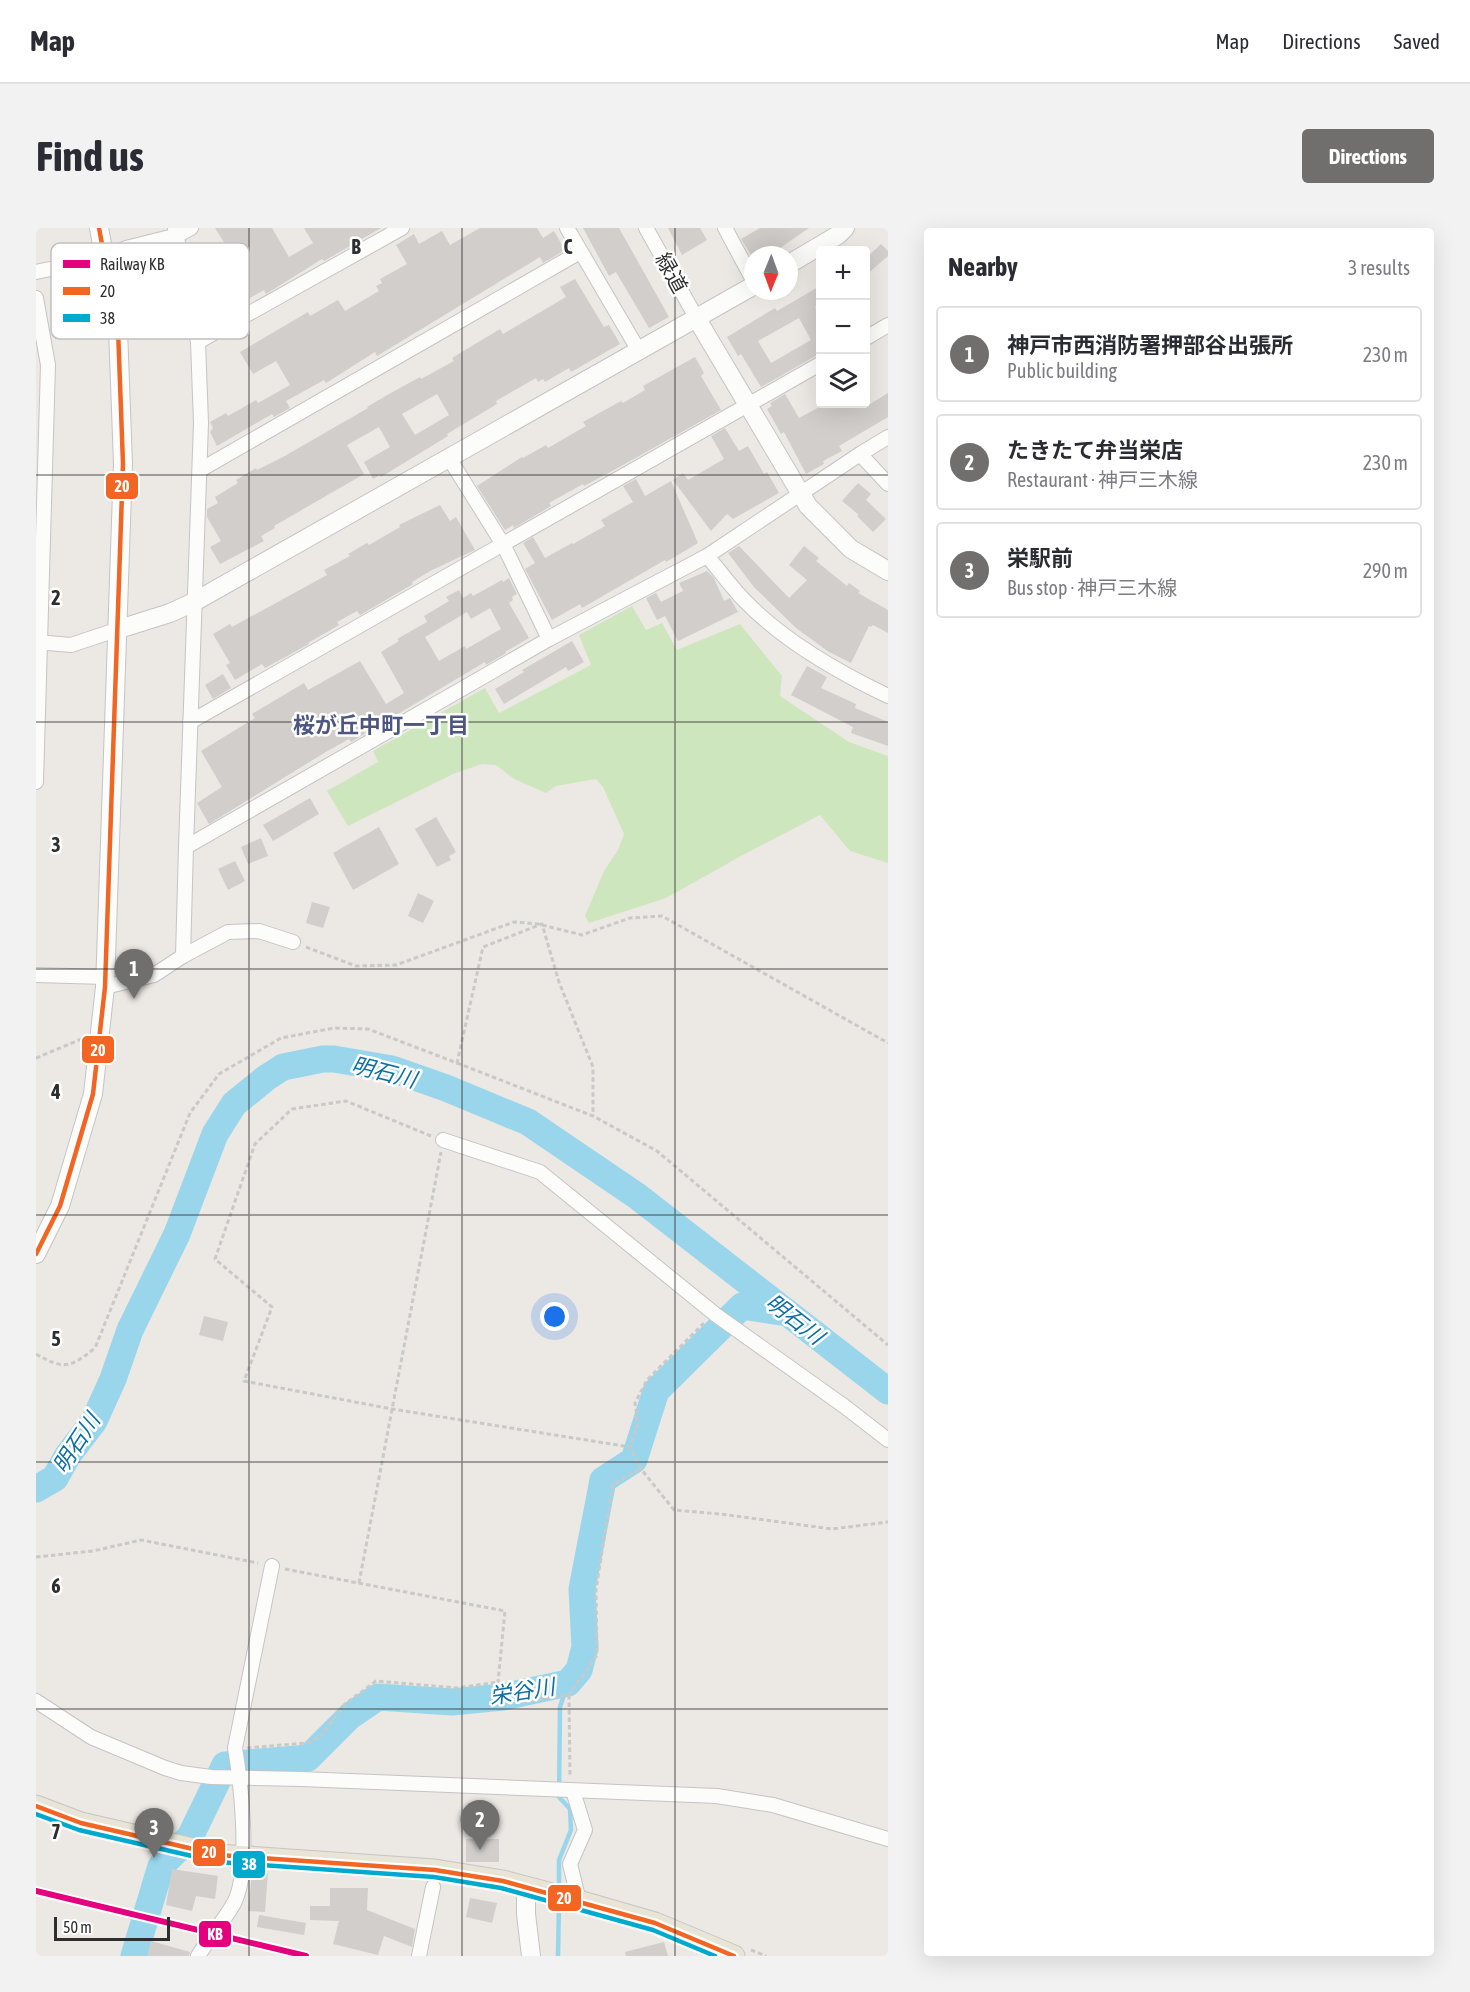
<!DOCTYPE html>
<meta charset="utf-8">
<style>
:root{--surface:#fff;--page:#f2f2f3;--text:#2b2b33;--muted:#7c7c81;--line:#e1e1e2;--accent:#706f6e}
body{margin:0;font-family:"Asap Condensed","Noto Sans JP",sans-serif;background:var(--page);color:var(--text)}
.controls{position:absolute;right:18px;top:18px;display:grid;overflow:hidden;border-radius:6px;box-shadow:0 6px 24px #0002}
.controls button{width:54px;height:54px;display:grid;place-items:center;padding:0;border:0;border-bottom:2px solid var(--line);background:var(--surface);color:var(--text);font:30px sans-serif}
.compass{position:absolute;left:708px;top:18px;width:54px;height:54px;border-radius:50%;background:var(--surface);box-shadow:0 6px 24px #0002;rotate:181deg}
.scale{position:absolute;left:18px;bottom:15px;width:116px;box-sizing:border-box;padding-left:6px;border:3px solid #2e2e2e;border-top:0;font-size:16px;line-height:21px;white-space:nowrap;color:#2e2e2e;-webkit-text-stroke:4px #fff;paint-order:stroke}
.you{position:absolute;left:519px;top:1089px;width:21px;height:21px;margin:-15px;border:4px solid #fff;border-radius:50%;background:#1a73e8;box-shadow:0 0 0 9px #1a73e833}
.badge{display:grid;place-items:center;width:39px;height:39px;border-radius:50%;background:var(--accent);color:#fff;font-size:20px;font-weight:700}
.pin{position:absolute;translate:-50% -50px;filter:drop-shadow(0 2px 3px #0008)}
.pin::after{content:'';position:absolute;top:32px;width:21px;height:18px;background:inherit;clip-path:polygon(0 0,100% 0,50% 100%)}
.list{margin:0;padding:0;list-style:none}
h2{display:flex;justify-content:space-between;align-items:center;height:78px;margin:0;padding:0 24px;font-size:26px}
h2 small{font-size:20px;font-weight:400;color:var(--muted)}
.list li{display:grid;grid-template-columns:39px 1fr auto;gap:18px;align-items:center;box-sizing:border-box;height:96px;margin:0 12px 12px;padding:0 12px;border:2px solid var(--line);border-radius:6px}
.list b{display:block;font-size:22px;white-space:nowrap}
.list p{margin:0;font-size:20px;white-space:nowrap;color:var(--muted)}
.list em{font-size:20px;font-style:normal;color:var(--muted)}
.icon{flex:none;width:33px;height:33px;fill:none;stroke:currentColor;stroke-width:2;stroke-linecap:round;stroke-linejoin:round}
.map{position:relative;flex:none;width:852px;height:1728px;overflow:hidden;border-radius:6px}
header{display:flex;align-items:center;gap:36px;box-sizing:border-box;height:84px;padding:0 30px;background:var(--surface);border-bottom:2px solid var(--line)}
header strong{font-size:28px}
nav{display:flex;gap:33px;margin-inline-start:auto;font-size:21px}
.intro{display:flex;align-items:center;justify-content:space-between;box-sizing:border-box;height:144px;padding:0 36px}
h1{margin:0;font-size:42px}
.button{padding:15px 27px;border-radius:6px;background:var(--accent);color:#fff;font-size:21px;font-weight:700}
main{display:flex;gap:36px;padding:0 36px}
aside{flex:1;background:var(--surface);border-radius:6px;box-shadow:0 6px 24px #0002}
.map>svg:first-child{display:block}
.green{fill:#cee6be}
.lines{fill:none;stroke-linecap:round;stroke-linejoin:round}
.stream{stroke:#99d6ec;stroke-width:4.5}
.river{stroke:#99d6ec;stroke-width:27}
.building{fill:#d1cecb;fill-rule:evenodd}
.street-casing{stroke:#c5c4c5;stroke-width:16}
.secondary-casing{stroke:#c5c4c5;stroke-width:20}
.primary-casing{stroke:#c6c5c4;stroke-width:23}
.path{stroke:#c9c9c8;stroke-width:3;stroke-dasharray:4.5 3;stroke-linecap:butt}
.street{stroke:#fcfcfb;stroke-width:14}
.secondary{stroke:#fcfcfb;stroke-width:18}
.primary{stroke:#e8e4d6;stroke-width:21}
.bus-1-casing{stroke:#fff;stroke-width:9}
.bus-2-casing{stroke:#fff;stroke-width:9}
.bus-1{stroke:#f26522;stroke-width:4.5}
.bus-2{stroke:#00a9ce;stroke-width:4.5}
.rail-1-casing{stroke:#fff;stroke-width:10}
.rail-1{stroke:#e5007d;stroke-width:6}
.grid{fill:none;stroke:#2e2e2e;stroke-width:1.5;stroke-opacity:0.55}
.labels{text-anchor:middle;stroke-width:5;stroke-linejoin:round;paint-order:stroke}
.street-label{font-size:21px;fill:#2e2e2e;stroke:#fff}
.neighbourhood-label{font-size:22px;font-weight:bold;fill:#4d5680;stroke:#fff}
.water-label{font-size:22px;font-style:italic;fill:#0d6fa3;stroke:#fff}
.key{fill:#fff;stroke:#c0c0c0;stroke-width:1.5}
.key-label{font-size:16px;fill:#2e2e2e}
.grid-label{font-size:20px;text-anchor:middle;font-weight:bold;fill:#2e2e2e;stroke:#fff;stroke-width:5;stroke-linejoin:round;paint-order:stroke}
.line-badge{stroke:#fff;stroke-width:2}
.badge-label{font-size:16px;text-anchor:middle;font-weight:bold;fill:#fff}
</style>
<header>
<strong>Map</strong>
<nav><a>Map</a><a>Directions</a><a>Saved</a></nav>
</header>
<div class="intro"><h1>Find us</h1><a class="button">Directions</a></div>
<main>
<div class="map">
<svg width="852" height="1728" viewBox="0 0 852 1728">
<rect width="100%" height="100%" fill="#ece8e4"/>
<!-- green -->
<path class="green" d="M596,378L610,402L626,395L641,422L704,396L746,448L744,468L813,514L852,528V635L814,623L784,587L705,628L630,670L553,695L549,688L568,643L582,622L588,606L567,559L560,551L520,558L510,565L478,551L460,537L446,536L417,546L312,598L291,563L342,534L337,523L449,460L463,485L555,437L543,407Z"/>
<g class="lines">
<!-- stream -->
<g class="stream">
<path d="M523,1662V1632L535,1602L534,1581L523,1569L524,1479L532,1455"/>
<path d="M522,1728L523,1674"/>
</g>
<!-- river -->
<g class="river">
<path d="M0,1261L19,1250L32,1227L58,1193L77,1151L94,1102L141,1006L179,906L198,876L230,850L247,839L287,831H298L356,841L410,860L492,894L601,968L852,1163"/>
<path d="M98,1728L125,1638L154,1609L189,1537L272,1530L314,1488L342,1469L416,1474L467,1469L532,1455L543,1442L549,1419L546,1361L567,1252L598,1232L620,1163L706,1078L751,1085"/>
</g>
</g>
<!-- building -->
<g class="building">
<path d="M179,0H236L253,29L277,15L268,0H345L288,33L286,31L230,66L228,62L198,79L200,83L172,98L166,88L179,80L170,66L173,65L157,38L187,21L185,18L189,16Z"/>
<path d="M444,0H501L507,10L518,3L529,22L507,35L504,29L341,128L339,124L290,155L288,152L250,173L254,180L238,189L236,186L181,218L174,204L177,200L174,194L190,185L192,188L220,172L222,175L254,157L240,133L217,146L204,124L272,84L274,88L302,72L309,83L343,63L340,58L346,55L344,51L371,36L360,17L378,6L383,16L406,3L414,17Z"/>
<path d="M547,0H583L633,89L613,100L580,44L573,48Z"/>
<path d="M632,0H664L671,12L646,27Z"/>
<path d="M724,0H773L734,27H715L705,11Z"/>
<path d="M845,16L852,23V28L830,47V30Z"/>
<path d="M539,51L568,99L573,97L584,116L535,144L533,140L509,154L507,151L502,154L500,150L460,173L461,176L411,206L412,208L345,249L344,247L337,251L328,234L354,219L343,199L311,217L328,246L238,298L239,300L225,308L228,313L184,336L174,319L185,313L171,289V281L182,275L179,269L202,255L200,252L220,240L221,242L247,229L332,180L331,179L353,166L384,149L385,151L418,133L416,130L464,101L467,106L530,69L524,59ZM401,166L413,187L379,207L366,186Z"/>
<path d="M784,58V76L779,79L784,88V127L783,126L725,159L705,126L702,128L691,109L739,80L741,83ZM763,90L775,112L735,135L722,113Z"/>
<path d="M659,129L668,145L665,148L685,182L578,242L548,258L547,256L513,275L515,278L478,300L477,297L469,302L441,258L486,229L487,230L510,217L512,220L550,198L547,194L585,173L587,175L609,162L607,158Z"/>
<path d="M852,165V189L803,218L806,223L787,233L788,236L770,246L748,204L745,206L731,181L736,178L734,175L749,166L763,190L789,176H834Z"/>
<path d="M689,200L703,223L712,218L728,246L731,244L743,265L697,291L691,286L675,303L637,252L647,245L652,252L688,231L675,208Z"/>
<path d="M600,251L609,268L635,253L662,315L630,334L629,332L546,380L544,376L516,392L489,341L499,335L487,315L497,309L509,330L536,315L537,316L569,298L565,292L597,274L587,258Z"/>
<path d="M822,255L835,266L830,272L850,291L837,304L821,288L823,287L806,273Z"/>
<path d="M404,277L414,293L420,289L439,322L396,342L376,354L377,356L324,387L321,383L301,394L303,397L272,415L273,416L229,440L226,436L199,452L190,437L194,435L177,406L194,396L196,399L291,347L288,342L314,328L312,326L331,315L333,317L364,299L363,297Z"/>
<path d="M703,318L753,370L771,352L753,337L768,318L783,330L780,333L811,358L813,355L824,363L822,365L852,382V405L837,397L835,399L833,398L815,435L793,424L760,400L718,359L692,325Z"/>
<path d="M671,343L678,350L688,373L694,370L702,384L642,413L629,388L621,392L610,370L620,365L625,374L647,363L643,355Z"/>
<path d="M473,350L481,366L476,369L477,372L473,375L493,410L469,424L470,425L450,437L449,434L315,514L313,511L288,525L173,596L161,575L186,559L165,523L219,490L216,486L268,455L272,462L324,433L350,476L368,465L345,424L363,413L361,411L391,394L388,388L413,373L410,369L423,362L427,370L435,365L437,368L466,352L467,354ZM454,380L465,401L430,421L429,418L403,433L389,409L431,384L435,391Z"/>
<path d="M536,413L548,434L532,443L530,439L468,476L459,461L488,444L486,442Z"/>
<path d="M771,438L791,449L785,460L820,476L819,480L852,494V518L815,505L817,499L755,467Z"/>
<path d="M187,446L195,460L177,471L169,457Z"/>
<path d="M274,570L283,586L237,613L227,597Z"/>
<path d="M400,589L420,624L413,628L415,632L401,639L379,601Z"/>
<path d="M343,599L363,636L317,662L297,625Z"/>
<path d="M225,610L232,628L212,636L205,619Z"/>
<path d="M199,633L209,653L192,662L182,641Z"/>
<path d="M382,665L398,673L387,695L372,688Z"/>
<path d="M276,674L294,679L287,700L270,695Z"/>
<path d="M168,1088L192,1094L187,1113L163,1107Z"/>
<rect x="430" y="1611" width="33" height="23"/>
<path d="M136,1641L182,1648L179,1671L160,1668L156,1683L130,1677Z"/>
<path d="M216,1644L232,1645L229,1684L212,1683Z"/>
<path d="M294,1660H332L331,1682L379,1701L376,1719L348,1708L342,1727L297,1716L303,1693L274,1692V1678H294Z"/>
<path d="M434,1670L461,1675L456,1695L430,1689Z"/>
<path d="M223,1687L270,1695L268,1707L221,1699Z"/>
<path d="M115,1713L154,1724L153,1728H111Z"/>
<path d="M628,1714L632,1728H590L589,1724Z"/>
</g>
<g class="lines">
<!-- street casing -->
<g class="street-casing">
<g id="street">
<path d="M139,0L162,114L165,195L150,619"/>
<path d="M531,0L603,123"/>
<path d="M610,0L661,91"/>
<path d="M689,0L717,52"/>
<path d="M0,44L69,30L90,20L142,7L155,0"/>
<path d="M0,70L12,137L0,554"/>
<path d="M830,110L852,97"/>
<path d="M162,114L366,0"/>
<path d="M824,226L852,209"/>
<path d="M413,230L468,318L513,411"/>
<path d="M164,242L544,24"/>
<path d="M671,328C684,343 696,360 710,374C749,414 802,444 852,468"/>
<path d="M0,414L35,417L80,402"/>
<path d="M154,494L784,136"/>
<path d="M147,728L150,619L513,411L671,328L824,226L852,256"/>
<path d="M0,747L69,749"/>
<path d="M69,759L118,747L147,728L192,704L223,703L257,714"/>
<path d="M407,912L504,944L680,1087L808,1178L852,1212"/>
<path d="M0,1473L55,1509L129,1540L145,1545L175,1549L265,1551L681,1568L737,1577L852,1611"/>
<path d="M537,1563L549,1602L534,1636L543,1673"/>
<path d="M162,1728C173,1710 188,1693 198,1675C215,1643 205,1555 199,1520L236,1338"/>
<path d="M383,1728L397,1659"/>
</g>
</g>
<!-- secondary casing -->
<g class="secondary-casing">
<g id="secondary">
<path d="M753,36L802,7L809,0"/>
<path d="M661,91L772,278L815,321L852,343"/>
<path d="M80,402L134,385L158,374L717,58"/>
<path d="M0,1026L24,978L57,866L69,759L87,236L82,101L63,0"/>
<path d="M490,1660V1686L495,1728"/>
</g>
</g>
<!-- primary casing -->
<g class="primary-casing">
<path id="primary" d="M0,1578L45,1595L183,1627L399,1642L467,1653L543,1673L619,1695L698,1728"/>
</g>
<!-- path -->
<g class="path">
<path d="M270,719L320,738L360,737L478,694L502,696L546,707L594,690L626,688L852,815"/>
<path d="M0,830L48,810"/>
<path d="M421,835L557,888L621,923L852,1117"/>
<path d="M395,908L310,873L256,881L219,916L179,1031L236,1079L208,1153L356,1181L594,1219"/>
<path d="M668,1095L611,1152L599,1175L602,1196L594,1219L605,1241L638,1282L684,1286L796,1301L852,1294"/>
<path d="M0,1126C28,1142 34,1140 59,1120L154,885L183,846L245,810L298,800L332,801L421,835L447,719L506,696L523,754L557,839V888"/>
<path d="M0,1329L57,1323L105,1312L222,1335"/>
<path d="M249,1341L469,1383L462,1454L468,1476L533,1467L561,1427L560,1361L577,1256L605,1241"/>
<path d="M323,1355L405,924"/>
<path d="M533,1467L534,1549"/>
<path d="M211,1520L270,1515L284,1509L309,1476L340,1453L421,1460L462,1454"/>
<path d="M715,1722L730,1728"/>
</g>
<!-- street -->
<use href="#street" class="street"/>
<!-- secondary -->
<use href="#secondary" class="secondary"/>
<!-- primary -->
<use href="#primary" class="primary"/>
<!-- bus-1 casing -->
<g class="bus-1-casing">
<g id="bus-1">
<path d="M0,1026L24,978L57,866L69,759L87,236L82,101L63,0"/>
<path d="M0,1578L45,1595L183,1627L399,1642L467,1653L619,1695L698,1728"/>
</g>
</g>
<!-- bus-2 casing -->
<g class="bus-2-casing">
<path id="bus-2" d="M0,1586L43,1602L182,1634L398,1649L465,1660L617,1702L679,1728"/>
</g>
<!-- bus-1 -->
<use href="#bus-1" class="bus-1"/>
<!-- bus-2 -->
<use href="#bus-2" class="bus-2"/>
<!-- rail-1 casing -->
<g class="rail-1-casing">
<path id="rail-1" d="M0,1663L270,1728"/>
</g>
<!-- rail-1 -->
<use href="#rail-1" class="rail-1"/>
</g>
<!-- grid -->
<path class="grid" d="M213,0V1728M426,0V1728M639,0V1728M0,247H852M0,494H852M0,741H852M0,987H852M0,1234H852M0,1481H852"/>
<g class="labels">
<!-- street labels -->
<g class="street-label">
<text transform="translate(635 45) rotate(61)" y="7">緑道</text>
</g>
<!-- neighbourhood labels -->
<g class="neighbourhood-label">
<text x="345" y="505">桜が丘中町一丁目</text>
</g>
<!-- water labels -->
<g class="water-label">
<text transform="translate(348 844) rotate(14)" y="8">明石川</text>
<text transform="translate(759 1091) rotate(38)" y="8">明石川</text>
<text transform="translate(40 1215) rotate(-57)" y="8">明石川</text>
<text transform="translate(486 1463) rotate(-9)" y="8">栄谷川</text>
</g>
</g>
<!-- legend -->
<rect x="15" y="15" width="198" height="96" rx="9" class="key"/>
<rect x="27" y="32" width="27" height="8" fill="#e5007d"/>
<rect x="27" y="59" width="27" height="8" fill="#f26522"/>
<rect x="27" y="86" width="27" height="8" fill="#00a9ce"/>
<g class="key-label">
<text x="64" y="42">Railway KB</text>
<text x="64" y="69">20</text>
<text x="64" y="96">38</text>
</g>
<g class="grid-label">
<text x="320" y="26">B</text>
<text x="532" y="26">C</text>
<text x="20" y="377">2</text>
<text x="20" y="624">3</text>
<text x="20" y="871">4</text>
<text x="20" y="1118">5</text>
<text x="20" y="1365">6</text>
<text x="20" y="1611">7</text>
</g>
<g class="line-badge">
<rect x="69" y="244" width="34" height="28" rx="6" fill="#f26522"/>
<rect x="45" y="807" width="34" height="29" rx="6" fill="#f26522"/>
<rect x="156" y="1610" width="34" height="29" rx="6" fill="#f26522"/>
<rect x="196" y="1622" width="34" height="29" rx="6" fill="#00a9ce"/>
<rect x="511" y="1656" width="35" height="28" rx="6" fill="#f26522"/>
<rect x="162" y="1692" width="34" height="28" rx="6" fill="#e5007d"/>
</g>
<g class="badge-label">
<text x="86" y="264">20</text>
<text x="62" y="828">20</text>
<text x="173" y="1630">20</text>
<text x="213" y="1642">38</text>
<text x="528" y="1676">20</text>
<text x="179" y="1712">KB</text>
</g>
</svg>
<div class="controls">
<button>+</button>
<button>−</button>
<button><svg class="icon" aria-label="layers" viewBox="0 0 24 24"><path d="M12 4l9 5-9 5-9-5zM3 14l9 5 9-5"/></svg></button>
</div>
<svg class="compass" viewBox="-18 -18 36 36"><path d="M0-13l5 13h-10z" fill="#e53935"/><path d="M0 13l5-13h-10z" fill="#7c7c81"/></svg>
<div class="scale">50 m</div>
<div class="you"></div>
<div class="pin badge" style="left:98px;top:771px">1</div>
<div class="pin badge" style="left:444px;top:1622px">2</div>
<div class="pin badge" style="left:118px;top:1630px">3</div>
</div>
<aside>
<h2>Nearby<small>3 results</small></h2>
<ul class="list">
<li><span class="badge">1</span><div><b>神戸市西消防署押部谷出張所</b><p>Public building</p></div><em>230 m</em></li>
<li><span class="badge">2</span><div><b>たきたて弁当栄店</b><p>Restaurant · 神戸三木線</p></div><em>230 m</em></li>
<li><span class="badge">3</span><div><b>栄駅前</b><p>Bus stop · 神戸三木線</p></div><em>290 m</em></li>
</ul>
</aside>
</main>
